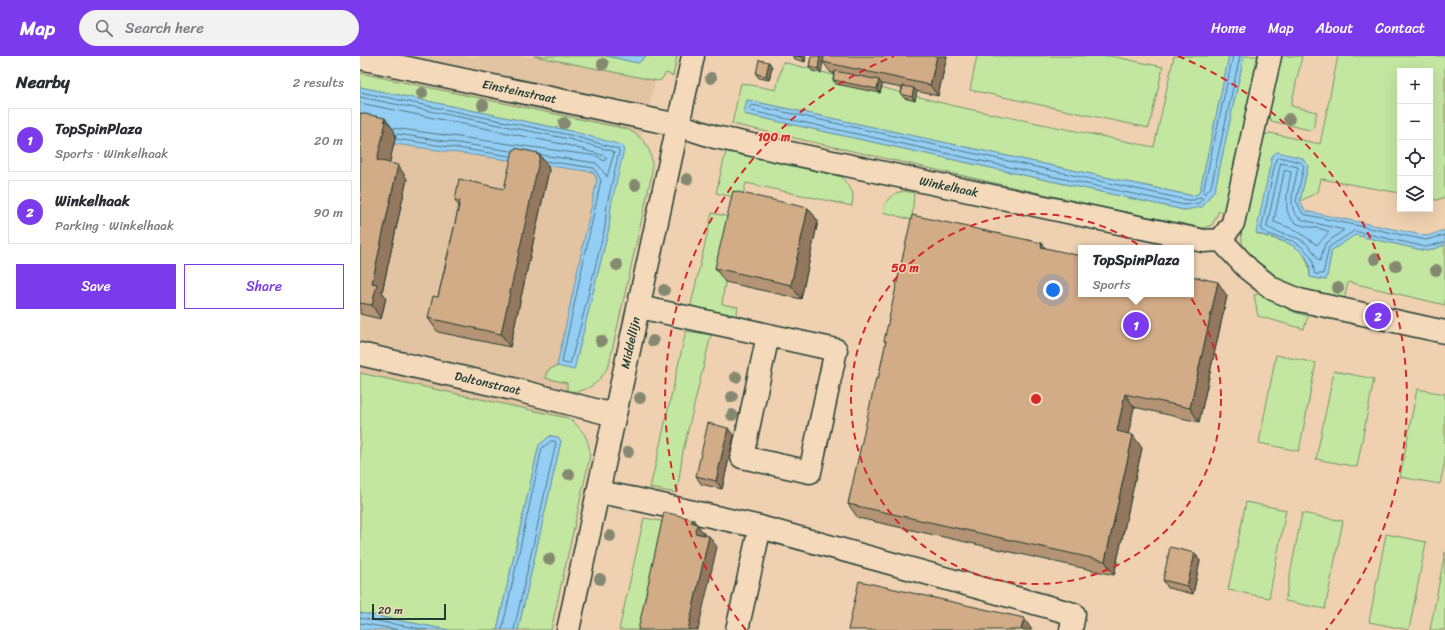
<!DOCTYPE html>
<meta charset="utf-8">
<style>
:root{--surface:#fff;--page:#f2f2f3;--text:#2b2b33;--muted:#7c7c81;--line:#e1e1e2;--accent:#7c3aed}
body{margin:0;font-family:Sriracha,sans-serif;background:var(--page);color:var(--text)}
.controls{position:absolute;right:12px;top:12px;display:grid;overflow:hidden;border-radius:0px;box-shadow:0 4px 16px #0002}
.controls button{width:36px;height:36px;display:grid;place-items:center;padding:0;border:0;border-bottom:1px solid var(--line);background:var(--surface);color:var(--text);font:20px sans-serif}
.scale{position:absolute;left:12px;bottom:10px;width:74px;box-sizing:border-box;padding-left:4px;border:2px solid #1f3d34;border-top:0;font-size:11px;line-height:14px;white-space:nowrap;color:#1f3d34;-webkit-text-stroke:3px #f4d9bb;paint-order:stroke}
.you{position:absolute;left:693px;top:234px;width:14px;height:14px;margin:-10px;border:3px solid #fff;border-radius:50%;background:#1a73e8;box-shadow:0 0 0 6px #1a73e833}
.badge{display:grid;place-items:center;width:26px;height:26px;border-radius:50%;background:var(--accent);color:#fff;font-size:13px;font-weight:700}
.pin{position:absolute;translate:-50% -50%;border:2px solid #fff;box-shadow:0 1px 4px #0006}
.popup{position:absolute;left:718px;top:189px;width:116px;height:52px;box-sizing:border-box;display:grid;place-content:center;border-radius:0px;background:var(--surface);filter:drop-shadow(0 1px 3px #0005);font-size:13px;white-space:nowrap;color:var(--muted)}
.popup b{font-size:15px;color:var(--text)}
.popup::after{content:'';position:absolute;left:50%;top:100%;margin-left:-8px;border:8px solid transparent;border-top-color:var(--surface)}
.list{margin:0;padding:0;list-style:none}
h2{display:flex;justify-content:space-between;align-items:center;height:52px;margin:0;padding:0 16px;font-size:17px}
h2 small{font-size:13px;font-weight:400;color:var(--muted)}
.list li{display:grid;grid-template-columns:26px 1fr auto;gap:12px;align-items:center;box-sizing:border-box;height:64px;margin:0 8px 8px;padding:0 8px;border:1px solid var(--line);border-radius:0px}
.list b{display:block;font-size:15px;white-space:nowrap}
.list p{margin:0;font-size:13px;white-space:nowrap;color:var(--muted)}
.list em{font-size:13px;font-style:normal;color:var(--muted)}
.actions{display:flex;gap:8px;padding:12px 16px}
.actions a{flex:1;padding:9px 0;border:1px solid var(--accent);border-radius:0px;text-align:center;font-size:14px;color:var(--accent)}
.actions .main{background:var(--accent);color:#fff}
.icon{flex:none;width:22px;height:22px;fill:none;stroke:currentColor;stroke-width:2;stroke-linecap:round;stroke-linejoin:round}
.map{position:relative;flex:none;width:1085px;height:574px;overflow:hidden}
header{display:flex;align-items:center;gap:24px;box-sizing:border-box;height:56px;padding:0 20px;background:var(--accent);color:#fff}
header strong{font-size:19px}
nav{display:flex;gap:22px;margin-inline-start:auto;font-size:14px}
.search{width:280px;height:36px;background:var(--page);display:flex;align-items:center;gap:10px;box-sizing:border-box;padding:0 14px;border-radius:22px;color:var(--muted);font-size:15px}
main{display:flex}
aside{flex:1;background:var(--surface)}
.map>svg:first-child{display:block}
.built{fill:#e2c3a2}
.green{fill:#c3e6a0;stroke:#71926a}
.water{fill:#95cef4;stroke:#6694a7}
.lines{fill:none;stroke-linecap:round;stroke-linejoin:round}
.shore{stroke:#4e7781;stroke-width:1}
.minor-casing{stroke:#1f3d34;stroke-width:25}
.minor{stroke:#f4d9bb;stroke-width:22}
.tree{fill:#858972}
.wall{fill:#b59374;stroke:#1f3d34}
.shaded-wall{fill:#93785e;stroke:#1f3d34}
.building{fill:#d2ab87;stroke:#1f3d34}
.ring{fill:none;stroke:#d62828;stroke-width:2;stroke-dasharray:7 5}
.labels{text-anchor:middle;stroke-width:3;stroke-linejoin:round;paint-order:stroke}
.street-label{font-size:12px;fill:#1f3d34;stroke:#f4d9bb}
.centre{fill:#d62828;stroke:#f4d9bb;stroke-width:2}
.ring-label{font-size:12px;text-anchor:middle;font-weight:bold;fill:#d62828;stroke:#f4d9bb;stroke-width:3;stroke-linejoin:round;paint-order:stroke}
</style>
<header>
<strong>Map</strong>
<div class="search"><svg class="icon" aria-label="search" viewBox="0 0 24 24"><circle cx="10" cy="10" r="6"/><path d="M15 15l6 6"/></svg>Search here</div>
<nav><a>Home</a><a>Map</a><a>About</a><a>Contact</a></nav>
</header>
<main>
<aside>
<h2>Nearby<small>2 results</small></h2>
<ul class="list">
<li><span class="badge">1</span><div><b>TopSpinPlaza</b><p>Sports · Winkelhaak</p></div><em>20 m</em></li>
<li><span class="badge">2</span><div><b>Winkelhaak</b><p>Parking · Winkelhaak</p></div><em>90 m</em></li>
</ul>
<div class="actions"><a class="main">Save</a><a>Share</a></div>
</aside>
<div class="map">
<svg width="1085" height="574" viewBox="0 0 1085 574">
<rect width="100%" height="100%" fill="#efd1b1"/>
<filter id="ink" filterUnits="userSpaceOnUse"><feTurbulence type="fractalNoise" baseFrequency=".025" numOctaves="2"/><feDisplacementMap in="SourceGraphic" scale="8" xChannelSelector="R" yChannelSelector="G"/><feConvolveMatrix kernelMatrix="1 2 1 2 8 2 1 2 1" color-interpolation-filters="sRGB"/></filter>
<g filter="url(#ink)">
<!-- built -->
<path class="built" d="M0,0H302L150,574H49L0,563Z"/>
<!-- green -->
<g class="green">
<path d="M174,0H247L278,7L286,0H317L313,20L306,17L301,24L298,25Z"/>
<path d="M617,0H751L803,11L789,72L610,34Z"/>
<path d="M814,0H869L841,130L839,137L833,140L387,44L384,58L824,154L842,151L855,133L884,0H899L865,156L859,155L852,169L843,172L737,150L372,68L381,27L416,34L423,6L594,50L794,91Z"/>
<path d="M920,0H942L931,50L957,56L953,73L950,74L911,65V63L906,62Z"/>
<path d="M978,0H1085V141L1077,144L1070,143V15H1040V137L961,123L958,136L940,145L948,110L896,177C924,188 948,185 950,221L966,224L972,194L995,179L1067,195L1085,189V249L988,226L984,244L982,246L916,226L890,200L882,187L881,173L902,80L910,77L960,88Z"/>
<path d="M0,17L267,73C288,83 295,99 291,122L249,308C242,325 227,338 207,335V327L185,322L188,314L197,310L214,313L249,172L251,149L211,75L0,31Z"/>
<path d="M366,95L482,121L493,137L492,150L386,127L382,143L356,137Z"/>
<path d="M544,135L554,137L552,164L523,156C526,143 531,137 544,135Z"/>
<path d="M352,157L379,163L365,226L362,248L378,251L376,262L330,253Z"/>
<path d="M900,238L934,256L948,260L944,273L898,260L894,239Z"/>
<path d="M326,275L351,279L323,395L317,437L290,432Z"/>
<path d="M916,299L956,307L939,395L899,387Z"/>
<path d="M974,315L1014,323L997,411L956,403Z"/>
<path d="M0,317L208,362C223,373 232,385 229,405L191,574H158L201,385L198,381L190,380L179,389L137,574H89L0,557Z"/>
<path d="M1057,333L1085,338V405L1080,428L1040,421Z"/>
<path d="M886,446L926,454L909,542L868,534Z"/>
<path d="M942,457L983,465L965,553L925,545Z"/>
<path d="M284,462L311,467L288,574H259Z"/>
<path d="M1026,478L1066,486L1049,574L1009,566Z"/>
<path d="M1085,496V574H1070Z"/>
</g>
<!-- water -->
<g class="water">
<path d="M247,0H286L278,7Z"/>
<path d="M869,0H884L855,133L842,151L824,154L384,58L387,44L833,140L839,137L841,130Z"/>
<path d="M0,31L211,75L261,89L264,94L251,149L249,172L214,314L197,310L237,124L233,116L0,83Z"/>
<path d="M917,96L942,102L948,110L940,145L945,155L1067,180L1085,174V189L1067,195L995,179L972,194L966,224L950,221C950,216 950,210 948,205C939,186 914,183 896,177L912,100Z"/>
<path d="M190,380L198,381L201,385L158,574H137L179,389Z"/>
<path d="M0,557L89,574H0Z"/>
</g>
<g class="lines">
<!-- shore -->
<g class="shore">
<path d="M873,0L843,136L845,138L851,131L880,0"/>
<path d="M0,36L210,79L258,93L259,96L247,148L245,171L220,272L210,308L203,307L202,305L241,124L234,112L185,105"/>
<path d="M0,41L209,83L252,95L254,97L247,121L240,111L236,107L181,99"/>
<path d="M0,47L207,89L245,100L247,102L244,105L237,100L33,72"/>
<path d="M392,49L827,144H834L841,141L843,143L839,147L824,149L391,55L389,53Z"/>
<path d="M37,78L151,95"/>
<path d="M36,83L150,100"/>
<path d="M921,107L938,111C936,127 923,155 943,164L984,174L965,188L960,205L958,204C945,176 928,183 907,171Z"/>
<path d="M925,114L931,116C929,131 918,163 941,169C950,172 960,171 969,176L957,189L936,174L914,166Z"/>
<path d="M1085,179L1066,184L943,158L936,145L944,110L940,106L919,101L916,103L901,174C920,186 937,178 952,203C954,208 953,214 955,218H963L969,191L994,175L1066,191L1085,186"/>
<path d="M0,562L67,574"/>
<path d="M0,567L40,574"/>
<path d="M142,574L182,392L191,385H195L196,387L154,574"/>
</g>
<!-- minor casing -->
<g class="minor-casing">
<g id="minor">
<path id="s1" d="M0,2L318,69L355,81L844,185L861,184L873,167L910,0"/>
<path d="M861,184L889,214L913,233L939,244L1085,276"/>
<path d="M279,251C345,265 410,279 476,294L450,416L382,401L408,279"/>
<path id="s2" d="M0,298L153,333L254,359"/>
<path d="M239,436L275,443L400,471L714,558L711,574"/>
<path id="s3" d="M208,574L333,0"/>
<path d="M377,574L400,471"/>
</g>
</g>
<!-- minor -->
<use href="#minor" class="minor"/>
</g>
<!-- trees -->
<g class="tree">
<circle cx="243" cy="8" r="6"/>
<circle cx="351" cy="22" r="6"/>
<circle cx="62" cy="37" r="6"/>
<circle cx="123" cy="49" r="6"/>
<circle cx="929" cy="63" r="6"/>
<circle cx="204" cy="67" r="6"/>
<circle cx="327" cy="123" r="6"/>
<circle cx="275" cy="129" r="6"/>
<circle cx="1015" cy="203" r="6"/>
<circle cx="257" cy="209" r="6"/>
<circle cx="1036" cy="210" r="6"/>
<circle cx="1076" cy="214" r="6"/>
<circle cx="978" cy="232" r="6"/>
<circle cx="304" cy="234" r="6"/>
<circle cx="241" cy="285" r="6"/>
<circle cx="293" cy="285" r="6"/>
<circle cx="376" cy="321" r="6"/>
<circle cx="372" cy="341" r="6"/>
<circle cx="280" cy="342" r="6"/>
<circle cx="372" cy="359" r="6"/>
<circle cx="268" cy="396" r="6"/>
<circle cx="209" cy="418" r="6"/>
<circle cx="250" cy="480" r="6"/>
<circle cx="189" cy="503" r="6"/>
<circle cx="240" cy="523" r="6"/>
</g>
<!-- wall -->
<g class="wall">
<path d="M432,0H446L445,6L435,3Z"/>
<path d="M451,0L461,17L452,15L449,11Z"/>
<path d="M587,0L578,40L556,35L555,45L544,42L541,38L542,32L521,28L522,29L520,37L476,28L473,24L474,17H471L463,6Z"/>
<path d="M412,11L409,24L399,22L396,18Z"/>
<path d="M0,57L35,76L34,77L36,79L29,107L47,123L22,236L26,241L21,263L0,258Z"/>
<path d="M155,94L178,97L188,110V111L189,114L150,291L78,276L68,262L78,241L99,150L95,144L144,133Z"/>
<path d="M448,152L458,165L441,243L365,226L355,212Z"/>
<path d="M682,187L685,192L867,240L839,366L774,351L768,378L782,392L754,519L498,462L488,448L518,323L526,287L524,285Z"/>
<path d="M374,380L362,433L341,428L336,420Z"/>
<path d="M835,497L840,505L833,538L808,532L803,524Z"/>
</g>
<!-- shaded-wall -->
<g class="shaded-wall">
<path d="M443,0H446L445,6L442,1Z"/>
<path d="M460,0H464L461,17L458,13Z"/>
<path d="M577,0H587L578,40L570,29Z"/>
<path d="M409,6L412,11L409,24L406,20Z"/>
<path d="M519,24L522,29L520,37L517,33Z"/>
<path d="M554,32L557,36L555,45L552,41Z"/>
<path d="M25,62L35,76L34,77L36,79L27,118L17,104Z"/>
<path d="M178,97L188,110V111L189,114L150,291L141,278Z"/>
<path d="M38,109L47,123L22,236L26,241L21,263L12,249V227Z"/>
<path d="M448,152L458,165L441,243L431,229Z"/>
<path d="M682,187L691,201L681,191Z"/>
<path d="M858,226L867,240L839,366L830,352Z"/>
<path d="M765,338L774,351L766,389L757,375Z"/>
<path d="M368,372L374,380L362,433L356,425Z"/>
<path d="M773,379L782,392L754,519L745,505Z"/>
<path d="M333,463L337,469V468L345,479L335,477L331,466Z"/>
<path d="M349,480L357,491L338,574H328Z"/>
<path d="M835,497L840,505L833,538L827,530Z"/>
<path d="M664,562L672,574H661Z"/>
</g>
<!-- building -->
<g class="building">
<path d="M436,0H443L442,1Z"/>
<path d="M451,0H460L458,13L449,11Z"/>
<path d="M464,0H577L570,29L463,6Z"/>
<path d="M399,4L409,6L406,20L396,18Z"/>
<path d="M475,15L519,24L517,33L473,24Z"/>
<path d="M543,30L554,32L552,41L541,38Z"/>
<path d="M0,57L25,62L24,65L26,66L17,104L38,109L12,227L17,228L12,249L0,247Z"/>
<path d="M155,92L178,97V99L180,100L141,278L68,262L73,240L78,241L87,203L100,145L95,144L99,123L144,133L153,94H155Z"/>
<path d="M373,135L448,152L431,229L355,212Z"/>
<path d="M552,159L682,187L681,191L721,200V238H831V220L858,226L830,352L765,338L757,375L773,379L745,505L488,448L516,322L518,323L526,285H524Z"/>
<path d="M348,367L368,372L356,425L336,420Z"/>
<path d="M304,456L333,463L331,466L337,468L335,477L349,480L328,574H278Z"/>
<path d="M810,491L835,497L827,530L803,524Z"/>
<path d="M499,525L664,562L661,574H488Z"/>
</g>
</g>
<!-- distance rings -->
<g class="ring">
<circle cx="676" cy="343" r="185"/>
<path d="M386 574A371 371 0 0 1 534 0M818 0A371 371 0 0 1 966 574"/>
</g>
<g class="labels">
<!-- street labels -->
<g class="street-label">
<text dy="4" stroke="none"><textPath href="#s1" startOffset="163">Einsteinstraat</textPath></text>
<text dy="4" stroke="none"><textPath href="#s1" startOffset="603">Winkelhaak</textPath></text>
<text dy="4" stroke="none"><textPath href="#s3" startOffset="294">Middellijn</textPath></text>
<text dy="4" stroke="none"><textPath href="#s2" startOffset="131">Daltonstraat</textPath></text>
</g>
</g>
<circle cx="676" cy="343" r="6" class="centre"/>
<g class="ring-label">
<text x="414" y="85">100 m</text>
<text x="545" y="216">50 m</text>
</g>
</svg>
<div class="controls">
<button>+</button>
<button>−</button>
<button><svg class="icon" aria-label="locate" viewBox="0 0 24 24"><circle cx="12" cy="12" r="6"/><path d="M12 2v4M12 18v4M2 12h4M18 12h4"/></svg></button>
<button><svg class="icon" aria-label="layers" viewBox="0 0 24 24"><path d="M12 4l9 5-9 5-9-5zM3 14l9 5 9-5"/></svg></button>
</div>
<div class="scale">20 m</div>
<div class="you"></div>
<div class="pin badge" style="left:776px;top:269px">1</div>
<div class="popup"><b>TopSpinPlaza</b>Sports</div>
<div class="pin badge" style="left:1018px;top:260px">2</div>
</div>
</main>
